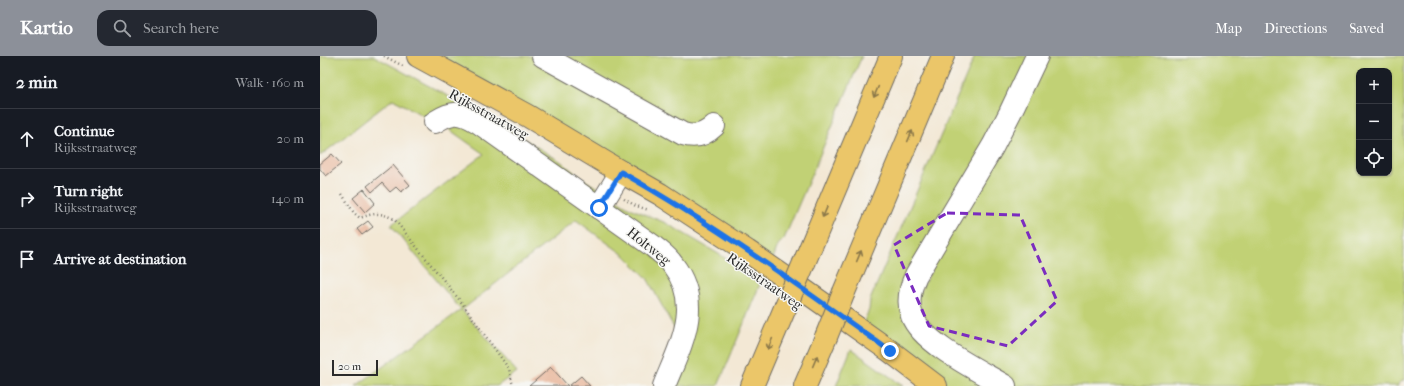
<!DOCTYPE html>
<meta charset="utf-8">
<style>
:root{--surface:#171b24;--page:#242831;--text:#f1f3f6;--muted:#9ea1a6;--line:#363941;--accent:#8c9099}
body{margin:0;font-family:"IM FELL French Canon",serif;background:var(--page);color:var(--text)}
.controls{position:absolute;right:12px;top:12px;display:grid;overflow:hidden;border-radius:8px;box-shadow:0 1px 3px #0004}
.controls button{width:36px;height:36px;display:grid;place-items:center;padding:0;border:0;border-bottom:1px solid var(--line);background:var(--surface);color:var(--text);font:20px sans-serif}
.scale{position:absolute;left:12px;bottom:10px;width:46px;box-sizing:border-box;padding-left:4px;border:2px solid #2b2b2b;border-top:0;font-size:11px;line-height:14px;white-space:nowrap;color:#2b2b2b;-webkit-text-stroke:3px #f6f6f2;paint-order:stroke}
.stop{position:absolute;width:12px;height:12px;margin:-9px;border:3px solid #1a73e8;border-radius:50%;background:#fff}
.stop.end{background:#1a73e8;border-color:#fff;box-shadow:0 1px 4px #0008}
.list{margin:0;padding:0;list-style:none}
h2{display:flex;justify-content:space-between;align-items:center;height:52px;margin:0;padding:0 16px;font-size:17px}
h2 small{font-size:13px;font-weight:400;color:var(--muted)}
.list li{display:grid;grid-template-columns:26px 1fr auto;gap:12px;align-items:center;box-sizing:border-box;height:60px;padding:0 16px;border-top:1px solid var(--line)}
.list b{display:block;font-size:15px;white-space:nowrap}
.list p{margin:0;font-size:13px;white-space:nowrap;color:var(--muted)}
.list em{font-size:13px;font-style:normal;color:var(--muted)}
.icon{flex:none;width:22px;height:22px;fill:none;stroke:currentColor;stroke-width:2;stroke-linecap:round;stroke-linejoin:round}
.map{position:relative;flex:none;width:1084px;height:330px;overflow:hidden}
header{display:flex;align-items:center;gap:24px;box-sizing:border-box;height:56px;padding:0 20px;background:var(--accent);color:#fff}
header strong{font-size:19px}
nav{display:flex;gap:22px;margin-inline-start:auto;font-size:14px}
.search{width:280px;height:36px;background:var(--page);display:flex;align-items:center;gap:10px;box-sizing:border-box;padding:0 14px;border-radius:12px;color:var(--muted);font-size:15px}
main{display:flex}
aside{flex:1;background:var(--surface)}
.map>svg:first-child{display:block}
.green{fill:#c1d174;stroke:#767e50;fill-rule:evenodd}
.building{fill:#e8b59a}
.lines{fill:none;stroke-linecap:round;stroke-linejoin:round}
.minor-casing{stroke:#716d66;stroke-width:24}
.major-casing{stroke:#716d66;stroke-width:24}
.highway-casing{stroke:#716d66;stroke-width:24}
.path{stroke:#716d66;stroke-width:2.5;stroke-dasharray:1 3;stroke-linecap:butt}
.minor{stroke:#fff;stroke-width:22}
.major{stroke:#ebc669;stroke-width:22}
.highway{stroke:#ebc669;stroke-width:22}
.highway-bridge-casing{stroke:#716d66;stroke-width:24;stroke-linecap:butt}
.highway-bridge{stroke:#ebc669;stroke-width:22}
.oneway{stroke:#8b784a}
.route{stroke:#1a73e8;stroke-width:5}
.marked{fill:none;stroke:#7b2cbf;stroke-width:3;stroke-dasharray:8 5;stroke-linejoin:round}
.labels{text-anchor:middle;stroke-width:3;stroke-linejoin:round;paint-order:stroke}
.street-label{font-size:14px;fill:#2b2b2b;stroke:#f6f6f2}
</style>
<header>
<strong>Kartio</strong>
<div class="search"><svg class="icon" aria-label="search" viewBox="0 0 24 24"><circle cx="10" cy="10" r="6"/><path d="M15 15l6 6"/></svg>Search here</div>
<nav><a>Map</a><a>Directions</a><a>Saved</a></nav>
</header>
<main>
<aside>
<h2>2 min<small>Walk · 160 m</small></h2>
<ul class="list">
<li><svg class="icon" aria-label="ahead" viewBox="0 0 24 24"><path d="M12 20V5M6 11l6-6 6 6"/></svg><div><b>Continue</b><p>Rijksstraatweg</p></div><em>20 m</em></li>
<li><svg class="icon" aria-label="right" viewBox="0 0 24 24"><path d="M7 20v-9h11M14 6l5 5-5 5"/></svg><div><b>Turn right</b><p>Rijksstraatweg</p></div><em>140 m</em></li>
<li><svg class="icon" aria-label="arrive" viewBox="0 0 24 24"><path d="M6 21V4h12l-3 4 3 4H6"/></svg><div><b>Arrive at destination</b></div></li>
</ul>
</aside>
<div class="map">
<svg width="1084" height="330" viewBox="0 0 1084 330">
<rect width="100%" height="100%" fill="#f6f6f2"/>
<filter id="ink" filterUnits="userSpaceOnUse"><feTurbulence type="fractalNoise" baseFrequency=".025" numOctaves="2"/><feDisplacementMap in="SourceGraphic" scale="8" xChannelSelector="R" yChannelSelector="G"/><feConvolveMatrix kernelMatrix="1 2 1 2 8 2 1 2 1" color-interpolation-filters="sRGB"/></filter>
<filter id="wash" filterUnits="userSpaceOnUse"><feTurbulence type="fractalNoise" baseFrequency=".012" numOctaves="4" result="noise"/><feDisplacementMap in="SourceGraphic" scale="16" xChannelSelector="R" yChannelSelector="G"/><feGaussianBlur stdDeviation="0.9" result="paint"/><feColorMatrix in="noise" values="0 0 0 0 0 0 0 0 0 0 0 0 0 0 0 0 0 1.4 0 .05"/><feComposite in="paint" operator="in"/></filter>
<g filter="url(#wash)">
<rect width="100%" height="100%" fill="#f3e8d5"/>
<!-- green -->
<g class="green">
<path d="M0,0H54L181,69L240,105L261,122L279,133L275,136L174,72L109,63L73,43L0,100Z"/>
<path d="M115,0H215L374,75L230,0H542L464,183L458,189L453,203Z"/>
<path d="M655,0H712L586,259L677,330H628L590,301L543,267L549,254L550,244Z"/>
<path d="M722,0H1084V324L1078,328V330H692L620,286L594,247ZM1039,15H1069V117H1039Z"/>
<path d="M142,62L330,194L359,229V281L327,222L304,199L256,164L142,254L197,316L177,330H36L141,254L71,169L164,98L130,74L122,64Z"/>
<path d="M294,144H297L310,152L346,167L402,200L440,228L398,330H348L370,239L296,158Z"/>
<path d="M531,293L583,330H516Z"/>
</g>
<g id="blocks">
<!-- building -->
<g class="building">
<path d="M12,98L21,108L6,120L0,113V108Z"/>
<path d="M73,109L90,129L81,136L76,131L70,136L62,127L52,136L47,130Z"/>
<path d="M44,133L55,147L45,156L33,142Z"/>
<path d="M48,165L53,171L42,179L37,173Z"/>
<path d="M231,311L248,330H209Z"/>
<path d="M261,320L270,330H249Z"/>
</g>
</g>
</g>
<g filter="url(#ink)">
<use href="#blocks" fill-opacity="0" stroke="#716d66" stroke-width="1"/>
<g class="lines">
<!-- minor casing -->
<g class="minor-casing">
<g id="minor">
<path d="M223,0L363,78C375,82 385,79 394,70"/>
<path d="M115,66C132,55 140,55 158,66L333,190C340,196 348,201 353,209C384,249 360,290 344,330"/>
<path d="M279,152L301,116"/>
<path d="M685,330C660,315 602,287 592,260C587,246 590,232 596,219L673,90L690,57L717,0"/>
</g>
</g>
<!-- major casing -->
<g class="major-casing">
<path id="major" d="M98,0L208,60L301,116L340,138L427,195L485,235L570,295L616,330"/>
</g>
<!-- highway casing -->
<g class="highway-casing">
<g id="highway">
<path d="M484,207L571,0"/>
<path d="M524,236L623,0"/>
<path d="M432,330L465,252"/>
<path d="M485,330L506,281"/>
</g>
</g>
<!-- path -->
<g class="path">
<path d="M64,0L83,10"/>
<path d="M22,138L34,157L40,162C54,157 60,156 74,163L142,247L189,313L193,330"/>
<path d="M304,143L316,150L329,154"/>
</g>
<!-- minor -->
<use href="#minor" class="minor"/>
<!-- major -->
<use href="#major" class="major"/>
<!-- highway -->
<use href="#highway" class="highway"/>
<!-- highway-bridge casing -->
<g class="highway-bridge-casing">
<g id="highway-bridge">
<path d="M465,252L484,207"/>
<path d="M506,281L524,236"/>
</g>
</g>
<!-- highway-bridge -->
<use href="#highway-bridge" class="highway-bridge"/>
</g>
<!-- one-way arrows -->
<defs><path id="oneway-shaft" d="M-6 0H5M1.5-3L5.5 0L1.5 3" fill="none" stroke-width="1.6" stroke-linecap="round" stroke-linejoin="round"/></defs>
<g class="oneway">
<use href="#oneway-shaft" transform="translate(556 36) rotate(113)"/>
<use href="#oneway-shaft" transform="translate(590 80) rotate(-67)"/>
<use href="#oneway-shaft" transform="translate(505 156) rotate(113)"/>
<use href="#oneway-shaft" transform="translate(539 200) rotate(-67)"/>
<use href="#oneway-shaft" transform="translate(450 288) rotate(113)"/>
<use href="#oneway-shaft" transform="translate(495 305) rotate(-67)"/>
</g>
</g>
<g class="lines" filter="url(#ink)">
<!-- route -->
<path class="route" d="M279,152L301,116C395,169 482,232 570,295"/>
</g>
<!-- marked area -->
<path class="marked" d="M627,157L700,159L737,245L688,290L609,270L574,189Z"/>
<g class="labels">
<!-- street labels -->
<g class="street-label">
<text transform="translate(169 58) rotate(29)" y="5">Rijksstraatweg</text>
<text transform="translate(329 190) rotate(39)" y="5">Holtweg</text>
<text transform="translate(445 225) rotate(35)" y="5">Rijksstraatweg</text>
</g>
</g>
</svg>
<div class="controls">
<button>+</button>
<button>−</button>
<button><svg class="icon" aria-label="locate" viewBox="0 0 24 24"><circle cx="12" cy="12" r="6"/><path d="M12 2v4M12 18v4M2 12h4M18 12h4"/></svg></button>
</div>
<div class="scale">20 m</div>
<div class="stop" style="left:279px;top:152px"></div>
<div class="stop end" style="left:570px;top:295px"></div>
</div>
</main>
